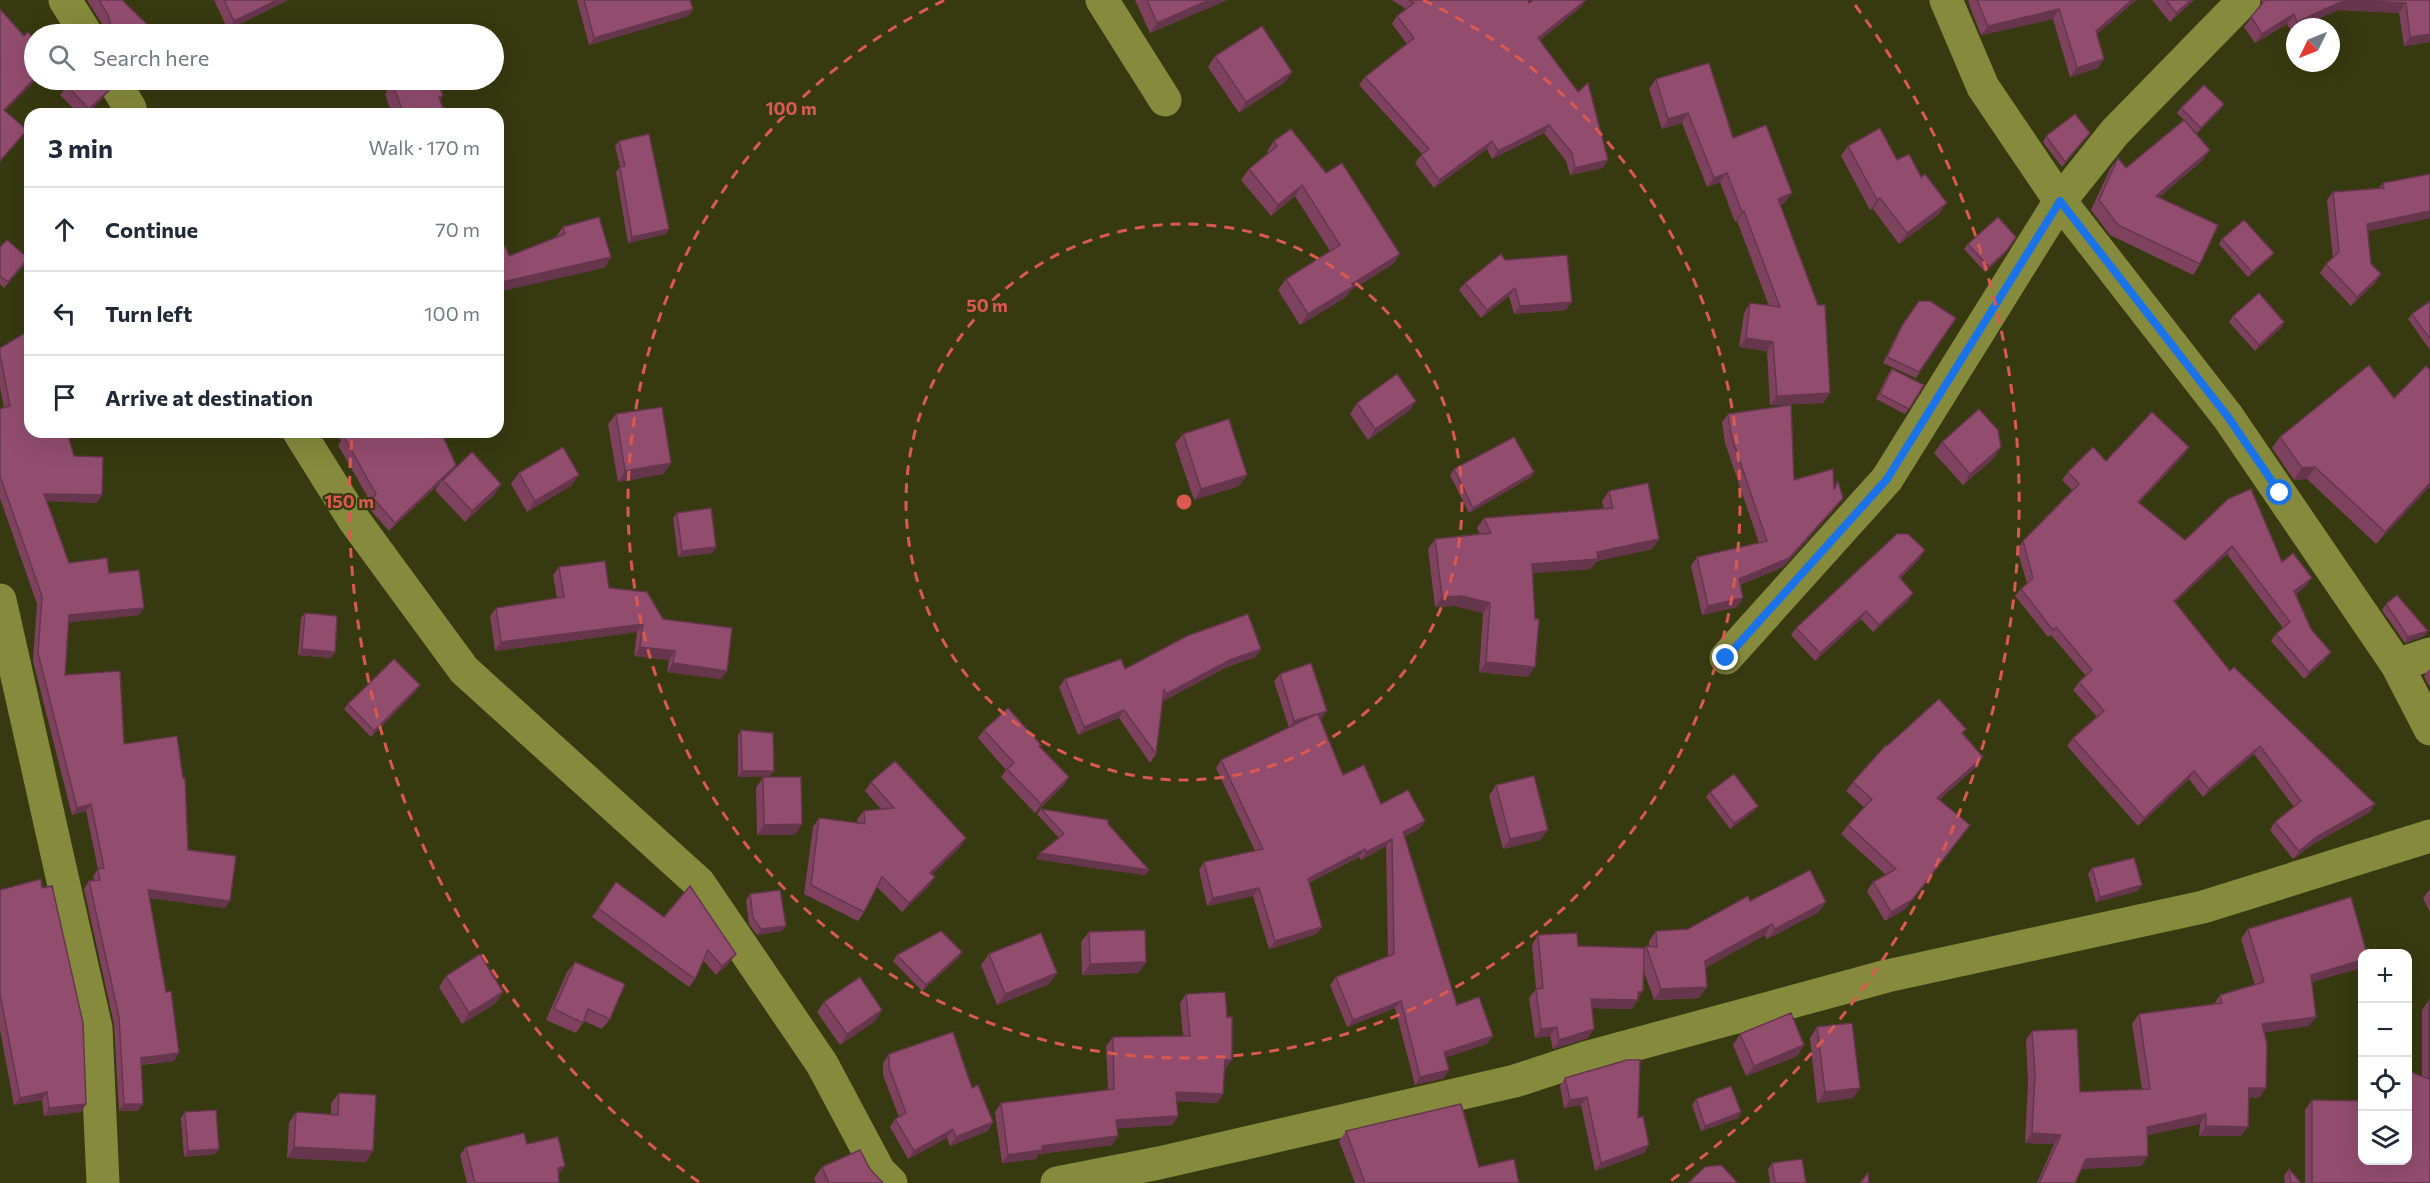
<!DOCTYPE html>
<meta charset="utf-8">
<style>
:root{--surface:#fff;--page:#f2f2f3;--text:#1f2937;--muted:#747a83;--line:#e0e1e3}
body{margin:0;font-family:Commissioner,sans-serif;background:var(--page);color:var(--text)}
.controls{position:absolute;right:18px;bottom:18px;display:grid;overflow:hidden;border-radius:12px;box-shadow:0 6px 24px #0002}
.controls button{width:54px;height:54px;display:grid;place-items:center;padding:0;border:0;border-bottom:2px solid var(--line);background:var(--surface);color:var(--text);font:30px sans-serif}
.compass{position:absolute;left:2286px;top:18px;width:54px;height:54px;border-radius:50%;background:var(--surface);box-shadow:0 6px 24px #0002;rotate:227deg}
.stop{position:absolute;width:18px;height:18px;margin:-14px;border:4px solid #1a73e8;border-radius:50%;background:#fff}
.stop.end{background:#1a73e8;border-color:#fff;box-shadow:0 2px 6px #0008}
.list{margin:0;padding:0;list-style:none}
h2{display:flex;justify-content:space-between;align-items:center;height:78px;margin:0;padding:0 24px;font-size:26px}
h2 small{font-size:20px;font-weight:400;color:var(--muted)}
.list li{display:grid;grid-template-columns:39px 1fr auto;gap:18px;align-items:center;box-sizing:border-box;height:84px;padding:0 24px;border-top:2px solid var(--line)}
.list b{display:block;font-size:22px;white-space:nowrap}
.list em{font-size:20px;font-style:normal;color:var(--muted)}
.icon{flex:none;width:33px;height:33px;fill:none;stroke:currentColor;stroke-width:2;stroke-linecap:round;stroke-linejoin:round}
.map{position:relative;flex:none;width:2430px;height:1183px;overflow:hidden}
.search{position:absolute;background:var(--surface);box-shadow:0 6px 24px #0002;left:24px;top:24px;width:480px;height:66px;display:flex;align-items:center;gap:15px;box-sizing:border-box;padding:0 21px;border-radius:33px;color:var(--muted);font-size:22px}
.panel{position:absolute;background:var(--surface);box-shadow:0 6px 24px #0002;left:24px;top:108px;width:480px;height:330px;border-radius:18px}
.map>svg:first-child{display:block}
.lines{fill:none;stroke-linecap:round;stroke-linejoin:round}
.street{stroke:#868a3d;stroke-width:33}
.wall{fill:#7e425f}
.shaded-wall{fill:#66364d}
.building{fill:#924d6e;stroke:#66364d;stroke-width:1.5}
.route{stroke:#1a73e8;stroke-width:8}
.ring{fill:none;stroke:#da5950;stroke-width:3;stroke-dasharray:10 8}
.centre{fill:#da5950;stroke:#373910;stroke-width:3}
.ring-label{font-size:18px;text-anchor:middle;font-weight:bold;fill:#da5950;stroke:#373910;stroke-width:4.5;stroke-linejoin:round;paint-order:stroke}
</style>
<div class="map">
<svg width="2430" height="1183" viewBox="0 0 2430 1183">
<rect width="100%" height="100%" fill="#373910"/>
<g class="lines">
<!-- street -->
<g class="street">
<path d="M65,0L86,34"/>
<path d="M1102,0L1165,100"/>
<path d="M1946,0L1983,87L2060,201L2228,417L2397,665L2430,729"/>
<path d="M113,80L130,108L131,114"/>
<path d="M299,432L354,520L464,670L699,883L822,1064L879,1171L891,1183"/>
<path d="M0,600L96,1028L103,1183"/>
<path d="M1726,658L1887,479L2060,201L2115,132L2244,0"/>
<path d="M2397,665L2430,654"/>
<path d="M1057,1183L1159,1163L1515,1081L1585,1058L1887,976L2203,907L2430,836"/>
</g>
</g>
<!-- wall -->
<g class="wall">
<path d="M87,0H122L157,34H104L102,24Z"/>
<path d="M214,0H288L228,30Z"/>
<path d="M577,0H690L693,9L688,16L589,45Z"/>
<path d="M1135,0H1227L1150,33Z"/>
<path d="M1392,0H1528L1529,3L1586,0L1581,7L1540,40L1603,168L1570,175L1566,161L1544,133L1492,159L1487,149L1434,188L1415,163L1422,154L1359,85L1365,77L1407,44L1392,24L1397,16L1406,9Z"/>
<path d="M1968,0H2136L2097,34L2098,68L2070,77L2053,19L1981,35L1970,7Z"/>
<path d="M2152,0H2194L2170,22Z"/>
<path d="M2262,0H2430V43V42L2404,46L2399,13L2338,10L2291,31L2287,24L2255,43L2244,27L2262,4Z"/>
<path d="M1215,56L1292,72L1285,82L1239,113L1208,67Z"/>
<path d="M1656,79L1733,138L1785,203L1780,205L1830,393L1823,403L1770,405L1767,351L1739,347L1744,313L1750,303L1769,306L1737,221L1735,222L1720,182L1707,187L1682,123L1662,129L1649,89Z"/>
<path d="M392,83L443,96L440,100L445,114H392L385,94Z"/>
<path d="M67,86L102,99L87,114H79L60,95Z"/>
<path d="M2224,104L2220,110L2197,133L2186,123L2202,161L2159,197L2200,264L2193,275L2110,235L2091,210L2110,169L2118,158L2126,168L2184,120L2177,113L2181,108Z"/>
<path d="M2090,133L2062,167L2043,142L2046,136Z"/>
<path d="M619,141L669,229L666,234L628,243L616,172L620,167L615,146Z"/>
<path d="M1274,141L1326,173L1400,254L1393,264L1350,291L1346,297L1300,325L1278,290L1286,279L1330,251L1295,196L1271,216L1241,180L1249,169L1268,153L1267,151Z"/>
<path d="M1848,146L1897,160L1939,214L1899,244L1873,209L1870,210L1841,156Z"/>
<path d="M2430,174V218L2368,231L2371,264L2381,274L2375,283L2351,306L2320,273L2326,264L2333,258L2327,200L2333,192L2379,188L2383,183Z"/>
<path d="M563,227L611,257L604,268L509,256L556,237Z"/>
<path d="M2222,239L2270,258L2248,277L2219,244Z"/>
<path d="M1968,244L2004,255L1985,272L1964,249Z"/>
<path d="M0,247L25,264L4,288L0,284Z"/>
<path d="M1505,260L1566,310L1514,314L1509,296L1481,318L1459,290L1465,283Z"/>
<path d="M1919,301L1956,318L1916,378L1883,363L1899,330Z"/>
<path d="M2430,301V350L2408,319L2412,314Z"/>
<path d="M2233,316L2281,328L2255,351L2229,322Z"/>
<path d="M0,348L30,432L74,456L97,503L46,501L69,563L109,573L144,608L139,615L69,622L65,675L124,744L188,850L230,901L225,908L149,898L174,1061L142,1065L138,1111H119L114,1024L84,889L89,881H94L93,876L98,869L86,811L72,815L33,661L37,604L0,498V409L4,408L0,387Z"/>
<path d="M1892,369L1924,385L1905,414L1876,399L1888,374Z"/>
<path d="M2430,370V486L2376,544L2307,479L2294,480L2272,448L2280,437L2394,398Z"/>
<path d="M1416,401L1409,411L1368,440L1350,414L1357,403Z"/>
<path d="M616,414L671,463L663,474L618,482L608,424Z"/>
<path d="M1728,414L1794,480L1834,487L1838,481L1837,506L1783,567L1740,585L1743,598L1737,607L1702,615L1691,566L1697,557L1759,543L1725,443L1722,422Z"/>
<path d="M337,432H441L456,465L452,471L501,484L494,495L465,522L435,490L441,482L389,531L367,506L370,501L338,445L341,441Z"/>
<path d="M1183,434L1247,475L1239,486L1194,500L1175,444Z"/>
<path d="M1942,442L2001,447L1994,458L1963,485L1934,453Z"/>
<path d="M2184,455L2139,503L2185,540L2228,499L2282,562L2306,586L2296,594L2325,660L2304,679L2271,641L2276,634L2283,628L2227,554L2175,602L2230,671L2370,812L2313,844L2293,859L2270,830L2275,822L2294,807L2254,754L2203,797L2189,779L2138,826L2067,746L2073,738L2097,717L2073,690L2079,682L2086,676L2051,635L2048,637L2015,596L2021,589L2027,583L2017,549L2023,541L2072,490L2062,480L2068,472L2106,461Z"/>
<path d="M1454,469L1534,472L1531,477L1469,513L1450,475Z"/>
<path d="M519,473L572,485L527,512L511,484Z"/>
<path d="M1609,491L1659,539L1652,549L1597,561L1590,569L1532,573L1528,677L1479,672L1483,613L1455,606L1435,607L1428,549L1435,539L1480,534L1477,528L1484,518L1604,509L1602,501Z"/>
<path d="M677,513L716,547L712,553L678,557L673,518Z"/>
<path d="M1920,558L1900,579L1908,601L1873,632L1861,619L1815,661L1791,635L1796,628Z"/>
<path d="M559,567L609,588L663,619L727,671L721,679L667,672L669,660L634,656L637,632L495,651L490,616L496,608L557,598L553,575Z"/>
<path d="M2386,604L2428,631L2424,636L2405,643L2382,610Z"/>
<path d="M305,613L335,652L331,658L298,655L301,618Z"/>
<path d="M1261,649L1255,657L1225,668L1163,701L1156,754L1150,763L1119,718L1078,735L1059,687L1065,679L1125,669Z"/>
<path d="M2428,670H2430V685L2429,686L2424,676Z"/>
<path d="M1280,674L1321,719L1343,775L1381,804L1425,821L1419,829L1405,836L1457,1005L1487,1044L1446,1057L1444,1078L1415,1085L1395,1008L1347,1027L1330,985L1336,977L1388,956L1386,846L1361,860L1359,857L1309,883L1322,927L1317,934L1269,949L1253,896L1207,906L1199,870L1204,862L1255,851L1216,768L1221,760L1289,728L1274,681Z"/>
<path d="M417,690L371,737L344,709L348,704Z"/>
<path d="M741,730L770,776L738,777V735Z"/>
<path d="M984,730L1041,745L1040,747L1069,777L1063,786L1035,813L1001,777L1006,770L978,738Z"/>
<path d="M1963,734L1983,757L1977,766L1939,800L1970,825L1905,909L1885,921L1867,891L1873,882L1886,875L1841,834L1848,825L1864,807L1846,791L1853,782L1887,746Z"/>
<path d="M763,777L802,824L794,835H757L756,788Z"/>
<path d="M871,782L966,838L960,847L932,874L929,886L902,912L877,887L864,912L858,921L804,894L813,827L819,818L858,823L857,819L864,811L881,809L865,791Z"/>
<path d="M1496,785L1540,840L1503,849L1489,796Z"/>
<path d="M1710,792L1754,811L1730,829L1706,797Z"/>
<path d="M1041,809L1149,870L1145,875L1036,859L1040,853L1059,838L1037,814Z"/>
<path d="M2092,868L2138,891L2096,902L2088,874Z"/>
<path d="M616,882L664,917L730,962L716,975L703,960L695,979L689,987L592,917Z"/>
<path d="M42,888L86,1104L81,1112L44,1116L42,1100L14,1105L0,1030V890Z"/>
<path d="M2430,889V912L2423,898Z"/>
<path d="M750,894L782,931L757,935L749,924L746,900Z"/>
<path d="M1750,901L1819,912L1767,939L1765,935L1705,968L1699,998L1654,1000L1644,972L1638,999L1632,1009L1592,1008L1588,1038L1553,1049L1550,1036L1535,1038L1529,998L1536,989L1532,945L1538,935L1578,946L1644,948L1646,946H1649V941L1656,931L1688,929Z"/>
<path d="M2248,929L2362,954V967L2312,982L2309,1026L2264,1032L2259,1098L2249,1097L2241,1136H2199L2200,1124L2147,1135L2142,1166L2082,1169L2075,1183H2037L2054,1144L2025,1143L2028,1083L2026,1040L2032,1031L2080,1092L2142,1089L2132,1024L2139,1014L2214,1004L2220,995L2255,985L2241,939Z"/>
<path d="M1089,932L1146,962L1138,973L1082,975L1081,942Z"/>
<path d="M962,952L958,958L922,991L893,961L897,955Z"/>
<path d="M989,954L1057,973L1049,984L997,1005L981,965Z"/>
<path d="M575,962L610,1019L602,1029L584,1021L576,1033L546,1020L567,972Z"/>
<path d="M446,976L503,992L496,1003L462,1024L439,987Z"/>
<path d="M1186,994L1226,1068H1224L1223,1094L1217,1103L1177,1101L1178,1116L1172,1125L1117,1128L1112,1145L1039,1154L1036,1159L1002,1163L995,1112L1001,1103L1108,1090L1106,1046L1113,1037L1183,1036L1180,1003Z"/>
<path d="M2429,1000L2430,1183H2305V1110L2312,1100L2362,1161L2422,1076V1010Z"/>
<path d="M824,1002L882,1010L875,1021L840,1045L817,1012Z"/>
<path d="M1817,1027L1853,1098L1817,1103L1810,1038Z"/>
<path d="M1740,1034L1804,1045L1797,1056L1746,1076L1733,1045Z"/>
<path d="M889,1054L972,1088L988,1131L950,1146L947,1138L908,1159L890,1127L895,1119L899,1117L883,1075V1063Z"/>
<path d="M1565,1078L1638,1118L1649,1145L1644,1153L1595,1171L1581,1105L1564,1108L1560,1086Z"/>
<path d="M339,1093L366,1162L287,1158L289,1123L296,1112L331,1114V1103Z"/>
<path d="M1696,1099L1741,1112L1738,1118L1701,1131L1692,1105Z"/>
<path d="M185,1112L219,1149L215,1154L184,1157L181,1118Z"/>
<path d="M1346,1131L1479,1167L1519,1183H1355L1339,1141Z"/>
<path d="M527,1144L559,1174L558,1175L559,1183H467L460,1155L466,1147Z"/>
<path d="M1772,1163L1806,1183H1770L1768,1169Z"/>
<path d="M822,1167L870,1169L883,1183H816L814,1178Z"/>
<path d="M2289,1169L2301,1183H2285L2284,1176Z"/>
</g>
<!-- shaded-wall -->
<g class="shaded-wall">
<path d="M277,0H288L228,30L234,21Z"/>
<path d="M1209,0H1227L1150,33L1157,23Z"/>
<path d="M1586,0L1581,7L1533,46L1538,38Z"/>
<path d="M2132,0H2136L2090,40L2096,31Z"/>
<path d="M2191,0H2194L2170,22L2176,13Z"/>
<path d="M2345,0L2406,3L2399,13L2338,10L2300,27H2295V29L2291,31L2297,22Z"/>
<path d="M693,9L688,16L589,45L594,38Z"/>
<path d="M2059,9L2053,19L1981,35L1988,26Z"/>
<path d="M2294,14L2287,24L2255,43L2262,34Z"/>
<path d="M2430,34V42L2404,46L2410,37Z"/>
<path d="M2104,59L2098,68L2070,77L2077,68Z"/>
<path d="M1292,72L1285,82L1239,113L1246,102Z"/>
<path d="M34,79L36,80L0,116L4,110Z"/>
<path d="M109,90L102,99L87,114H86L89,109Z"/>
<path d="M2224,104L2220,110L2197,133L2201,128Z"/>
<path d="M1688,113L1682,123L1662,129L1668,119Z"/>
<path d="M1549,125L1544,133L1492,159L1498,151Z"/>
<path d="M27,130L21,138L0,162V161Z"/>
<path d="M1492,141L1487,149L1434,188L1439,180Z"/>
<path d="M2210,150L2202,161L2149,206L2156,196Z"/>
<path d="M1608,160L1603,168L1570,175L1575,168Z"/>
<path d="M1727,173L1720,182L1707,187L1714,178Z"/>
<path d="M1302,185L1295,196L1271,216L1278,205Z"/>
<path d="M1792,193L1785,203L1771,208L1778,199Z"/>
<path d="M1880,198L1873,209L1870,210L1877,200Z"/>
<path d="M1947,203L1939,214L1899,244L1907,233Z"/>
<path d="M1744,211L1737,221L1735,222L1742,212Z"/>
<path d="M2430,211V218L2361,232L2367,224Z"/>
<path d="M669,229L666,234L628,243L632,237Z"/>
<path d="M2008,249L2004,255L1985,272L1989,267Z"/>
<path d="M2274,253L2270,258L2248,277L2252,272Z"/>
<path d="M1400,254L1393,264L1350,291L1346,297L1300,325L1308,314L1352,284Z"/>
<path d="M611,257L604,268L498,292V283Z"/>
<path d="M2381,274L2375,283L2351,306L2357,297Z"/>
<path d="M1515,288L1509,296L1481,318L1487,310Z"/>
<path d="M1572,302L1566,310L1514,314L1520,306Z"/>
<path d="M2284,322L2281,328L2255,351L2259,345Z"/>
<path d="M1746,338L1773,342L1767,351L1739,347Z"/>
<path d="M1830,393L1823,403L1770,405L1777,396Z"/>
<path d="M1416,401L1409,411L1368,440L1375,429Z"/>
<path d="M2001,447L1994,458L1963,485L1970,474Z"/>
<path d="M2189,447L2184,455L2132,510L2138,502Z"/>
<path d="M671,463L663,474L618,482L625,471Z"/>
<path d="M456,465L450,473L389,531L395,523Z"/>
<path d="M2315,467L2307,479L2294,480L2302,468Z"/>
<path d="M1534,472L1531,477L1469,513L1473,508Z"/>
<path d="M579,475L572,485L527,512L535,501Z"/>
<path d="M1247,475L1239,486L1194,500L1201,489Z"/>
<path d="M2430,483V486L2376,544L2385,532Z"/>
<path d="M501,484L494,495L465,522L472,511Z"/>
<path d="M44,494L102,495L97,503L38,501Z"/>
<path d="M1843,498L1837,506L1783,567L1733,588L1739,579Z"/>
<path d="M1659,539L1652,549L1597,561L1590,569L1525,574L1532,564L1597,552Z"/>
<path d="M2232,546L2227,554L2168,609L2174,601Z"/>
<path d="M716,547L712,553L678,557L682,551Z"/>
<path d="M1925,550L1920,558L1893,585L1899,577Z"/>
<path d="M2312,578L2306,586L2289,599L2294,591Z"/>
<path d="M1913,593L1908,601L1873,632L1879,625Z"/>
<path d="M1462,596L1490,603L1483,613L1455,606L1435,607L1442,597Z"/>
<path d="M1743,598L1737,607L1702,615L1708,606Z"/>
<path d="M144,608L139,615L64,623L69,615Z"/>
<path d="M1866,611L1861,619L1815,661L1820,653Z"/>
<path d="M643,624L637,632L495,651L501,642Z"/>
<path d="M2428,631L2424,636L2405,643L2408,637Z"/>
<path d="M640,647L675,651L669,660L634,656Z"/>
<path d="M302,649L335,652L331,658L298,655Z"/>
<path d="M1261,649L1255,657L1225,668L1160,703L1166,694L1230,660Z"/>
<path d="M2331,652L2325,660L2304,679L2309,672Z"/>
<path d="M1486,662L1535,667L1528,677L1479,672Z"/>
<path d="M673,663L727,671L721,679L667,672Z"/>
<path d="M420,685L417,690L371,737L374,731Z"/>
<path d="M1124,710L1119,718L1078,735L1084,727Z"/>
<path d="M1327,711L1321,719L1313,721L1318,714Z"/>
<path d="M1317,714L1289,728L1294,721Z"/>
<path d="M2260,746L2254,754L2203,797L2209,789Z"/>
<path d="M1983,757L1977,766L1930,807L1937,798Z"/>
<path d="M742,771H774L770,776L738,777Z"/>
<path d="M2194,771L2189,779L2138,826L2144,818Z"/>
<path d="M1069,777L1063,786L1035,813L1041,804Z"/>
<path d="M91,804L86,811L72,815L77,808Z"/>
<path d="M2375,804L2370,812L2313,844L2293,859L2299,851L2318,836Z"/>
<path d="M1758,806L1754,811L1730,829L1734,823Z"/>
<path d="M1425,821L1419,829L1398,840L1403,832Z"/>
<path d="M802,824L794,835H757L764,825Z"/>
<path d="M1970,825L1905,909L1885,921L1891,912Z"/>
<path d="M1548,830L1540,840L1503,849L1510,839Z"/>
<path d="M966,838L960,847L924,882L930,873Z"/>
<path d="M1392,839L1386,846L1361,860L1366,852Z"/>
<path d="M1365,849L1359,857L1302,886L1308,879Z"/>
<path d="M1040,853L1149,870L1145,875L1091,868L1036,859Z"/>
<path d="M935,877L929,886L902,912L909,903Z"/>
<path d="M2142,885L2138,891L2096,902L2100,897Z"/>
<path d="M1259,888L1253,896L1207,906L1213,898Z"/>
<path d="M148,890L230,901L225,908L143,897Z"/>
<path d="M1826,902L1819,912L1767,939L1775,929Z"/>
<path d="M1772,924L1765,935L1698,972L1705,961Z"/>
<path d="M786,926L782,931L757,935L761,929Z"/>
<path d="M1322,927L1317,934L1269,949L1275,941Z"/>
<path d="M962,952L958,958L922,991L926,985Z"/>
<path d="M736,954L730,962L716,975L722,966Z"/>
<path d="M2362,960V968L2304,984L2311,975Z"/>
<path d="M1146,962L1138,973L1082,975L1090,964Z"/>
<path d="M1057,973L1049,984L997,1005L1005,994Z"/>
<path d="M1707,987L1699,998L1654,1000L1661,989Z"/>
<path d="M1643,991L1632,1009L1584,1008L1591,999Z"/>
<path d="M503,992L496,1003L462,1024L469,1013Z"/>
<path d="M1401,1001L1395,1008L1347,1027L1353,1020Z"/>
<path d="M882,1010L875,1021L840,1045L847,1034Z"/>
<path d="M2316,1017L2309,1026L2255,1034L2262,1024Z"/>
<path d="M1557,1027L1550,1036L1535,1038L1541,1029Z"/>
<path d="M1594,1029L1588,1038L1553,1049L1559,1040Z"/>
<path d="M1493,1036L1487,1044L1439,1060L1444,1052Z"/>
<path d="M1804,1045L1797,1056L1746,1076L1754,1066Z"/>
<path d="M179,1053L174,1061L136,1065L141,1058Z"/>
<path d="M1225,1060H1232L1226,1068H1218Z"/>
<path d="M1449,1070L1444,1078L1415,1085L1420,1077Z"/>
<path d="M1860,1088L1853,1098L1817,1103L1825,1092Z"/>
<path d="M2249,1088H2266L2259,1098L2242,1097Z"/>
<path d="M47,1092L42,1100L14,1105L20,1098Z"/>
<path d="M1176,1092L1223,1094L1217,1103L1170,1101Z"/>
<path d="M1587,1097L1581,1105L1564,1108L1570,1100Z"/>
<path d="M86,1104L81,1112L44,1116L49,1108Z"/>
<path d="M124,1104H143L138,1111H119Z"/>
<path d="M1741,1112L1738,1118L1701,1131L1705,1126Z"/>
<path d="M2206,1114L2200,1124L2140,1137L2147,1127Z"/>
<path d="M1178,1116L1172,1125L1110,1129L1116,1120Z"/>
<path d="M993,1122L988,1131L950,1146L956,1137Z"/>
<path d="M2206,1126L2248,1127L2241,1136H2199Z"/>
<path d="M953,1129L947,1138L908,1159L914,1151Z"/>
<path d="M2032,1133L2061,1135L2054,1144L2025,1143Z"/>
<path d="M1118,1136L1112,1145L1039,1154L1036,1159L1002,1163L1008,1155L1042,1146Z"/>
<path d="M1649,1145L1644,1153L1595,1171L1601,1163Z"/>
<path d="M294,1147L373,1151L366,1162L287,1158Z"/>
<path d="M219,1149L215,1154L184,1157L188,1151Z"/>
<path d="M2148,1156L2142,1166L2079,1169L2086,1159Z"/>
<path d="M565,1166L559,1174L553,1176L558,1168Z"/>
</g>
<!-- building -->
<g class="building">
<path d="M99,0H122L157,34H107L111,25L108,15Z"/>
<path d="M224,0H277L234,21Z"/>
<path d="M584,0H690L693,9L594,38Z"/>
<path d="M1147,0H1209L1157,23Z"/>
<path d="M1409,0H1528L1529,3L1533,0H1586L1538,38L1578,92L1588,83L1608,160L1575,168L1572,153L1549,125L1498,151L1492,141L1439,180L1421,155L1429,149L1365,77L1414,38L1397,16L1414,3Z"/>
<path d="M1977,0H2132L2096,31L2104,59L2077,68L2059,9L1988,26Z"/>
<path d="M2166,0H2191L2176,13Z"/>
<path d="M2265,0H2430V34L2410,37L2406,3L2345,0L2297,22L2294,14L2262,34L2251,17Z"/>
<path d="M0,9L24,36L28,32L34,39V79L4,110L27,130L0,161Z"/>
<path d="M1262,26L1292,72L1246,102L1215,56Z"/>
<path d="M1709,63L1733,138L1766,125L1792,193L1778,199L1818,305H1825L1830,393L1777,396L1773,342L1746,338L1750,303L1780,307L1744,211L1742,212L1727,173L1714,178L1688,113L1668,119L1656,79Z"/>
<path d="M73,80H104L109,90L89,109L67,86Z"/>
<path d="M402,80H437L443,96L439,97L445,114H404L392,83Z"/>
<path d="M2204,85L2224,104L2201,128L2181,108Z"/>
<path d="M2075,114L2090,133L2065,162L2046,136Z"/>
<path d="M2184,120L2210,150L2156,196L2218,225L2200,264L2118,225L2099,200L2118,158L2126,168Z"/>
<path d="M1880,128L1897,160L1909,154L1921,177L1925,174L1947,203L1907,233L1880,198L1877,200L1848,146Z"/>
<path d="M1291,129L1326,173L1342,163L1400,254L1352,284L1354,286L1308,314L1286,279L1340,245L1302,185L1278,205L1249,169L1277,146L1274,141Z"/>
<path d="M649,134L669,229L632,237L620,167L625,166L619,141Z"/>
<path d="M2430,174V211L2367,224L2371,264L2381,274L2357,297L2326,264L2339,252L2333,192L2384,188L2383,183Z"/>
<path d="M599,217L611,257L498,283V249L505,246L509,256L565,234L563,227Z"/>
<path d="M1998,217L2016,237L2008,249L1989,267L1968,244Z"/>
<path d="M2244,220L2274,253L2252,272L2222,239Z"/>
<path d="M7,240L28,258L8,282L0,276V247Z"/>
<path d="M1501,254L1505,260L1567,255L1572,302L1520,306L1515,288L1487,310L1465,283Z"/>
<path d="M2259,293L2284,322L2259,345L2233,316Z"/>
<path d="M1919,301H1930L1956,318L1919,372L1887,357L1903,324Z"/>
<path d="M2430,301V339L2412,314Z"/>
<path d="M30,330V432H67L74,456L103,457L102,495L44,494L69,563L107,558L109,573L139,570L144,608L69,615L65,675L120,671L124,744L177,736L183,778H185L188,850L236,856L230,901L148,890L166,992L171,991L179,1053L141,1058L143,1104H124L119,1017L89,881L100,880L98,869L104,868L91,804L77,808L38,653L42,596L0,476V409L10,406L0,354V348Z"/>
<path d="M2369,365L2394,398L2426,366L2430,370V483L2385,532L2315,467L2302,468L2280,437Z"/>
<path d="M1892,369L1924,385L1909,409L1880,394Z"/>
<path d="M1397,374L1416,401L1375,429L1357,403Z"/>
<path d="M1791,405L1794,480L1833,469L1834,490L1838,481L1843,498L1789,558L1739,579L1743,598L1708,606L1697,557L1767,541L1731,435L1728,414Z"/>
<path d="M662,407L671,463L625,471L616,414Z"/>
<path d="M1979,409L1998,430L2001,447L1970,474L1942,442Z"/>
<path d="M2152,412L2189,447L2138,502L2185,540L2228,499L2251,489L2282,562L2293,553L2312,578L2294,591L2311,629L2331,652L2309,672L2276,634L2290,622L2232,546L2174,601L2230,671L2234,667L2375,804L2318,836L2299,851L2275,822L2301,801L2260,746L2209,789L2194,771L2144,818L2073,738L2104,711L2079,682L2092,670L2056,627L2053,630L2021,589L2033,578L2023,541L2079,484L2068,472L2093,447L2106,461Z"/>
<path d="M1229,419L1247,475L1201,489L1183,434Z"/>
<path d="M346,432H441L456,465L395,523L373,498L376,494L344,437L348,435Z"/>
<path d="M1514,437L1534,472L1473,508L1454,469Z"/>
<path d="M563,447L579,475L535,501L519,473Z"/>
<path d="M472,452L501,484L472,511L443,480Z"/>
<path d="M1648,483L1659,539L1597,552L1598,559L1532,564L1535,619H1539L1535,667L1486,662L1490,603L1462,596L1442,597L1435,539L1491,533L1484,518L1613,508L1609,491Z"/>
<path d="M711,508L716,547L682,551L677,513Z"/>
<path d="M1897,534H1908L1925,550L1899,577L1913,593L1879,625L1866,611L1820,653L1796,628Z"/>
<path d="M605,561L609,588L647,592L663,619L732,628L727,671L673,663L675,651L640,647L643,624L501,642L496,608L564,597L559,567Z"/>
<path d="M2397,595L2428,631L2408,637L2386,604Z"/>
<path d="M305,613L337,616L335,652L302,649Z"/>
<path d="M1248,614L1261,649L1230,660L1166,694L1164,689L1156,754L1124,710L1084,727L1065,679L1121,659L1125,669L1187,636Z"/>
<path d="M394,659L420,685L374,731L348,704Z"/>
<path d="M1311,663L1327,711L1318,714L1343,775L1364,765L1381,804L1408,790L1425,821L1403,832L1457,1005L1479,997L1493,1036L1444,1052L1449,1070L1420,1077L1401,1001L1353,1020L1336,977L1394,954L1392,839L1366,852L1365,849L1308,879L1322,927L1275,941L1259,888L1213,898L1204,862L1263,849L1221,760L1317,714L1294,721L1280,674Z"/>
<path d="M1939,699L1966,729L1962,733L1983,757L1937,798L1970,825L1912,900L1891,912L1873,882L1896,869L1848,825L1872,799L1853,782L1886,745L1887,746Z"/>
<path d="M1008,708L1041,745L1039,746L1069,777L1041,804L1007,769L1014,763L984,730Z"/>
<path d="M741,730L773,733L774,771H742Z"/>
<path d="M895,761L966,838L930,873L935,877L909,903L882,877L864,912L811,885L819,818L865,824L864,811L894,808L871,782Z"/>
<path d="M1734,774L1758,806L1734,823L1710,792Z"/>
<path d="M1534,776L1548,830L1510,839L1496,785Z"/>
<path d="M763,777H801L802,824L764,825Z"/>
<path d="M1041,809L1108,820V824L1149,870L1040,853L1064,834Z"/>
<path d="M2134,858L2142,885L2100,897L2092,868Z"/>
<path d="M1810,870L1826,902L1775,929L1772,924L1705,961L1707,987L1661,989L1646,946L1657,947L1656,931L1688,929L1748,896L1750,901Z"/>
<path d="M41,879L42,888L52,886L83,1023L86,1104L49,1108L47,1092L20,1098L0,994V890Z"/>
<path d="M616,882L664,917L690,886L736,954L722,966L708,950L695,979L598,908Z"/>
<path d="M780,890L786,926L761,929L753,918L750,894Z"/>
<path d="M2351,897L2367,954H2362V960L2311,975L2316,1017L2262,1024L2267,1044L2266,1088H2249L2248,1127L2206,1126V1114L2147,1127L2148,1156L2086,1159L2075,1183H2039L2061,1135L2032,1133L2035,1074L2032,1031L2077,1029L2080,1092L2150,1089L2139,1014L2222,1003L2220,995L2264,982L2248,929Z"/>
<path d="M1145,930L1146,962L1090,964L1089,932Z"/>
<path d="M941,931L962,952L926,985L897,955Z"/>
<path d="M1041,933L1057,973L1005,994L989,954Z"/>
<path d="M1577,933L1578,946L1644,948L1643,991L1638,992V1000L1591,999L1594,1029L1559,1040L1557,1027L1541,1029L1536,989L1543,988L1538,935Z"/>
<path d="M480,954L503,992L469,1013L446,976Z"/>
<path d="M575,962L625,984L610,1019L588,1009L583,1023L554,1009Z"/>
<path d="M860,977L882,1010L847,1034L824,1002Z"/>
<path d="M1225,992L1227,1017H1232V1060H1225L1223,1094L1176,1092L1178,1116L1116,1120L1118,1136L1042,1146V1150L1008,1155L1001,1103L1114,1089L1113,1037L1190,1036L1186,994Z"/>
<path d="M2429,1000H2430V1183H2312V1100L2362,1101V1161H2408V1071L2429,1079Z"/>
<path d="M1791,1013L1804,1045L1754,1066L1740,1034Z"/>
<path d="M1852,1023L1860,1088L1825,1092L1817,1027Z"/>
<path d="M953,1032L972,1088L978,1085L993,1122L956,1137L953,1129L914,1151L895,1119L906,1113L889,1067V1054Z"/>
<path d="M1627,1060H1640L1638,1118L1643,1116L1649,1145L1601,1163L1587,1097L1570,1100L1565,1078Z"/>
<path d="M1731,1086L1741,1112L1705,1126L1696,1099Z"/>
<path d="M339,1093L376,1095L373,1151L294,1147L296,1112L338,1115Z"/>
<path d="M1461,1104L1479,1167L1514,1159L1519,1183H1365L1346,1131Z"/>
<path d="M216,1110L219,1149L188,1151L185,1112Z"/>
<path d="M524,1133L527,1144L558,1137L565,1166L558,1168L559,1183H475L466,1147Z"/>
<path d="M860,1150L870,1169L883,1183H829L822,1167Z"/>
<path d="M1802,1159L1806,1183H1775L1772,1163Z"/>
<path d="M1721,1165L1738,1183H1688L1705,1167Z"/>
<path d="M2289,1169L2301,1183H2291Z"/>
<path d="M1868,1173L1869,1183H1860Z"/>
</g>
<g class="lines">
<!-- route -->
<path class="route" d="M1726,658L1887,479L2060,201L2228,417L2280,493"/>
</g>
<!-- distance rings -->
<g class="ring">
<circle cx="1184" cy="502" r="278"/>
<path d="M1423 0A556 556 0 1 1 945 0"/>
<path d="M699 1182A835 835 0 0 1 352 436M1855 5A835 835 0 0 1 1669 1182"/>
</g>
<circle cx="1184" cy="502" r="9" class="centre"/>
<g class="ring-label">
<text x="791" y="115">100 m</text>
<text x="987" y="312">50 m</text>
<text x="349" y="508">150 m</text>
</g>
</svg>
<div class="controls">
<button>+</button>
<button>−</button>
<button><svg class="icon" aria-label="locate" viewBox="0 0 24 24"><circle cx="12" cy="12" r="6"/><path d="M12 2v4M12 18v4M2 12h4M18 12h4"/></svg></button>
<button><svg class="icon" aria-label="layers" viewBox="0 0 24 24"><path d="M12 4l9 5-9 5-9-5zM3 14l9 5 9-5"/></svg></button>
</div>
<svg class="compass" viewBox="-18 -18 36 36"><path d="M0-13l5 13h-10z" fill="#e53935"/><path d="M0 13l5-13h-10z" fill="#747a83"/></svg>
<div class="stop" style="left:2280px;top:493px"></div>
<div class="stop end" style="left:1726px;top:658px"></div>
<div class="search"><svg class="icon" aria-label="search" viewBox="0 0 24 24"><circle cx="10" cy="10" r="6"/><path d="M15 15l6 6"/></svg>Search here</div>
<section class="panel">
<h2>3 min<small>Walk · 170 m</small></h2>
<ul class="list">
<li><svg class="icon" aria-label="ahead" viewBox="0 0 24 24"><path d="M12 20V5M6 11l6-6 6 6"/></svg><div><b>Continue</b></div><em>70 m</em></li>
<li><svg class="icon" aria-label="left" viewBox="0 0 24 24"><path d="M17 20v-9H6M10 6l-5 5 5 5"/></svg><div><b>Turn left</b></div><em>100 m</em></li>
<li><svg class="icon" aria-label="arrive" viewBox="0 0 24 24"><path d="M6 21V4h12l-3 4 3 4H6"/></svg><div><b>Arrive at destination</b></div></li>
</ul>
</section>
</div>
